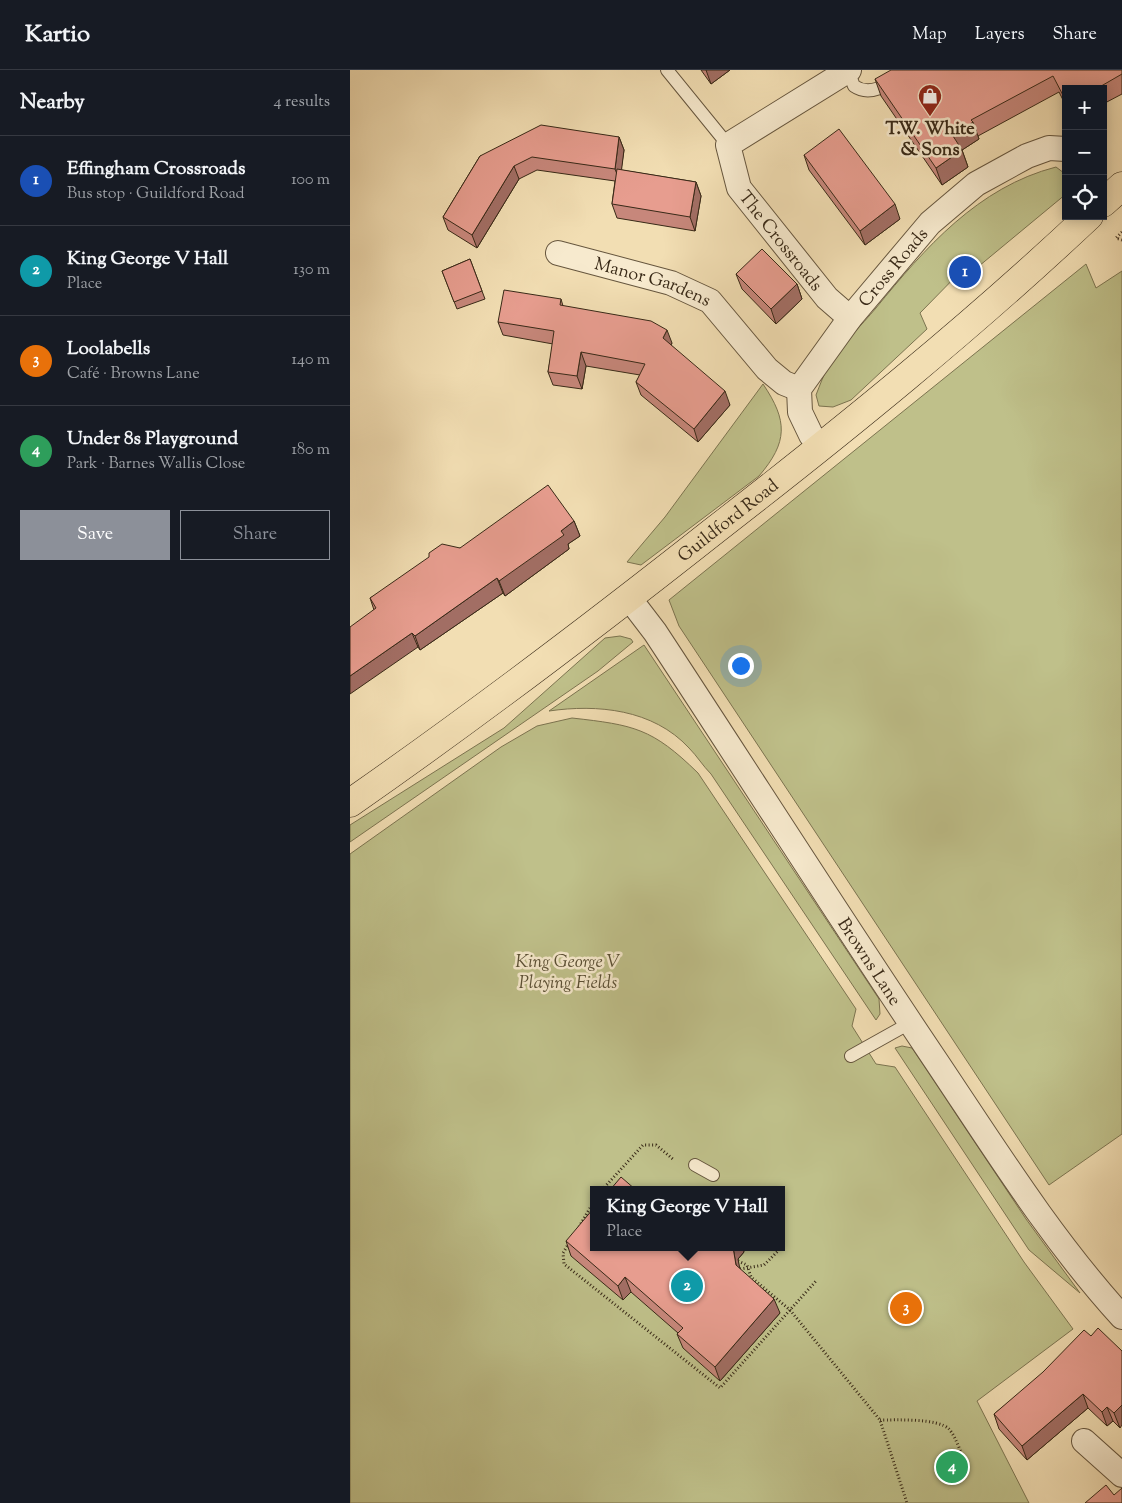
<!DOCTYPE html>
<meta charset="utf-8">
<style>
:root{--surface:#171b24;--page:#242831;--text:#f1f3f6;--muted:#9ea1a6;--line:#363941;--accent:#8c9099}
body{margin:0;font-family:"Sorts Mill Goudy",serif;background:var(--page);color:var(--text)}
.controls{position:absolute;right:15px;top:15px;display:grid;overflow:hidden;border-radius:0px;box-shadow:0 2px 12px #0003}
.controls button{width:45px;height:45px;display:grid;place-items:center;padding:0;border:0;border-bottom:1px solid var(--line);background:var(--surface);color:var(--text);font:25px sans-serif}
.you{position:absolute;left:390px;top:595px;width:18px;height:18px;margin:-12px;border:4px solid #fff;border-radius:50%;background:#1a73e8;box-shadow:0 0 0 8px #1a73e833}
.badge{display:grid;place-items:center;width:32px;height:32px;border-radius:50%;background:var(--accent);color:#fff;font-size:16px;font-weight:700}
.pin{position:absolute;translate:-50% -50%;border:2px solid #fff;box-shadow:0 1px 5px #0006}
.popup{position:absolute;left:240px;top:1116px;width:195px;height:65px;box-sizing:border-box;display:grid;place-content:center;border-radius:0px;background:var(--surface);filter:drop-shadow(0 1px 4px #0005);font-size:16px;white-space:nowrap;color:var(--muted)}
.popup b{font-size:19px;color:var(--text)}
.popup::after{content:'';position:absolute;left:50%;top:100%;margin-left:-10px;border:10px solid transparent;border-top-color:var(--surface)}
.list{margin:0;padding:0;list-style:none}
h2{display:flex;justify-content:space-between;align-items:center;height:65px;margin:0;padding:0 20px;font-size:21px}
h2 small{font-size:16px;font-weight:400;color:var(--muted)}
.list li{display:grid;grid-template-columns:32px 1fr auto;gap:15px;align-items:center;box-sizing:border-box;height:90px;padding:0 20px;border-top:1px solid var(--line)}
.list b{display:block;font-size:19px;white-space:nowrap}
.list p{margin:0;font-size:16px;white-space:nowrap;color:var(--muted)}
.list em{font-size:16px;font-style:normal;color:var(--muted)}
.actions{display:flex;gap:10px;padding:15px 20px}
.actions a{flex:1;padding:11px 0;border:1px solid var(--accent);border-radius:0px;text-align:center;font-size:18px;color:var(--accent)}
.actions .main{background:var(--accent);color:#fff}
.icon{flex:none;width:28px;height:28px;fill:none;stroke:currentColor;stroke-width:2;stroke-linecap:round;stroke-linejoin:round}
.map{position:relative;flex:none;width:772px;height:1433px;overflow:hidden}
header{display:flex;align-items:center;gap:30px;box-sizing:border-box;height:70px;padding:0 25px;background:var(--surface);border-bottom:1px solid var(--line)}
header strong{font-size:24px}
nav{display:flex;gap:28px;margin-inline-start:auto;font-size:18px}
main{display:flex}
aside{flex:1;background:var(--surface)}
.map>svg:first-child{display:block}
.green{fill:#bfc08a;stroke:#7c7450;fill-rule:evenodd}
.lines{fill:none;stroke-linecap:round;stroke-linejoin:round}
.lane-casing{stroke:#66563e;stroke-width:14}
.street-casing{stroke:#66563e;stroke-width:26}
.primary-casing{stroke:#382917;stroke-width:29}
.path{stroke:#382917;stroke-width:3;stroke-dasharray:1 2.5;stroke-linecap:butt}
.lane{stroke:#f7eace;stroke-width:12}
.street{stroke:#f7eace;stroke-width:24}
.primary{stroke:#f2deb3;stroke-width:28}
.wall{fill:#c7877b;stroke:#382917}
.shaded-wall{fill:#a26e64;stroke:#382917}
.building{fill:#e79d8f;stroke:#382917}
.labels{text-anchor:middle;stroke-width:5;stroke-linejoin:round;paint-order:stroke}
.poi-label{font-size:18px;font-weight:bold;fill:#382917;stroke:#f7eace}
.street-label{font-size:18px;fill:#382917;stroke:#f7eace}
.park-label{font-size:18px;font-style:italic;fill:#5a4f34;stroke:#f7eace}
</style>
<header>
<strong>Kartio</strong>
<nav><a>Map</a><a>Layers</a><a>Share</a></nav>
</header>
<main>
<aside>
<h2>Nearby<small>4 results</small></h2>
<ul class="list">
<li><span class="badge" style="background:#1a4fb4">1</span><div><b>Effingham Crossroads</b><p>Bus stop · Guildford Road</p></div><em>100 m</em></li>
<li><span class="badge" style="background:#0f9aa8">2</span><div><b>King George V Hall</b><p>Place</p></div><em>130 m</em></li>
<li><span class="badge" style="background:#e8710a">3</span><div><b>Loolabells</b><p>Café · Browns Lane</p></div><em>140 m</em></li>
<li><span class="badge" style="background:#2e9e5b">4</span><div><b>Under 8s Playground</b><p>Park · Barnes Wallis Close</p></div><em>180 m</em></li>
</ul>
<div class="actions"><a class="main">Save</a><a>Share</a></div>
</aside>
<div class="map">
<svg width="772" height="1433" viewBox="0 0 772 1433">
<rect width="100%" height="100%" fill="#f2deb3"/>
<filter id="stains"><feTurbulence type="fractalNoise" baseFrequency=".004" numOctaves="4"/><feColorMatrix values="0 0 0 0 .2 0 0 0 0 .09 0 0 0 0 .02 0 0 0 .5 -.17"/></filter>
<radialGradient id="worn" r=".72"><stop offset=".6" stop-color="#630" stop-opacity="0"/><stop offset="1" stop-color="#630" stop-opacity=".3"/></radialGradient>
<!-- green -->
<g class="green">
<path d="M706,97L714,103L716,124L623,201L617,195L570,243L577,259L501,330L483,337L469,336L466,325C470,315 474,303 480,294C492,274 511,256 526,238C575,178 628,117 706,97Z"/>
<path d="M736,194L746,218L772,201V1064L699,1115L329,556L319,530Z"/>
<path d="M413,314C438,351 438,372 409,406L291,495L277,492L315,447Z"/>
<path d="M270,566L281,569L283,572L248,601L0,772V755L154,658L255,568Z"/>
<path d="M294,575L529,929L530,944L526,950L361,704C353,696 347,686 339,678C303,639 247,634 199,641Z"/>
<path d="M222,648C284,655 302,658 348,703L506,939L502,956L526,994L545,997L674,1192L723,1259L627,1331L679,1433H0V784L151,677L187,656ZM243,1120H431V1177H243Z"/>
<path d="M552,976L562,978L676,1149L730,1223L679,1180L545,978Z"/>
</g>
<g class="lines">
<!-- lane casing -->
<g class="lane-casing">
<g id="lane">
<path d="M317,0L378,75"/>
<path d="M498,1L504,16C523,29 543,10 559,0"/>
<path d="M501,986L560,953"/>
<path d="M345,1095L363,1105"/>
</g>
</g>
<!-- street casing -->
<g class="street-casing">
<g id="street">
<path id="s1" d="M499,0L378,75L389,118L477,228L500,248"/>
<path id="s2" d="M208,183L321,213L360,231L417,299L434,313L449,319"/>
<path id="s3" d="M471,377L461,365L450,342L449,319L500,248L580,153L626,114L677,86L699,78L716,79"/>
<path id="s4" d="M279,528L305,562C399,705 491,850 586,991C645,1079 701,1169 772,1247"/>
<path d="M734,1371L772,1405"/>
</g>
</g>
<!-- primary casing -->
<g class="primary-casing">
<g id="primary">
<path d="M753,133L772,116"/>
<path id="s5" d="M0,733C125,646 246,554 365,460C494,360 620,258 739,146"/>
</g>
</g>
<!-- path -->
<g class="path">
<path d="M772,162L766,168L772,170"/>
<path d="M252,1120L293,1075H306L324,1090"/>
<path d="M229,1157L243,1133"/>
<path d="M219,1173L213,1183L214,1194L370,1318L466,1211"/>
<path d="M388,1191L397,1195L401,1207L440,1240L530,1350L557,1433"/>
<path d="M390,1199L414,1195L431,1178"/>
<path d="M530,1350C545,1350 588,1348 599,1359C607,1368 612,1387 617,1398"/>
</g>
<!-- lane -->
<use href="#lane" class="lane"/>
<!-- street -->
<use href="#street" class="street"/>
<!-- primary -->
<use href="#primary" class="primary"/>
</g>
<!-- wall -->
<g class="wall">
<path d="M351,0H380L361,14Z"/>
<path d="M772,0V24L753,34V19H716V36L709,22L628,66L629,69L612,80L618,97L592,115L531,26L525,9Z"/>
<path d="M269,67L274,80L271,100L346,112L351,126L345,161L267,148L262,134L265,111L187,100L169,109L127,178L98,160L93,147L130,86Z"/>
<path d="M454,85L550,149L515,175L459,100Z"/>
<path d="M120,189L135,229L107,239L92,201Z"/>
<path d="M386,204L447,214L452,229L426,254L392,219Z"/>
<path d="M211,229L213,236L322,273L321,275L380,335L348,372L291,325L286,312L290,305L236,296L232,319L203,315L198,302L203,274L153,265L148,252Z"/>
<path d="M224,451L230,466L218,474L219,479L155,526L153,523L70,580L68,577L24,540L20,528L110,478Z"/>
<path d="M216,1171L243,1177H392L394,1182L388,1189L389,1198L430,1243L370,1311L333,1278L327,1264L328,1263L281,1222L273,1230L221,1186Z"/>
<path d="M741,1266L770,1358L763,1351L757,1356L738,1338L677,1390L649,1359L644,1344Z"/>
</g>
<!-- shaded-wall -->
<g class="shaded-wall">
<path d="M356,0H380L361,14Z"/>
<path d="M623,52L629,69L609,82L603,66Z"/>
<path d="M269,67L274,80L270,112L265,99Z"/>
<path d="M612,80L618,97L592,115L586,98Z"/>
<path d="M164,96L169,109L127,178L122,165Z"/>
<path d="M346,112L351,126L345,161L340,147Z"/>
<path d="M545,134L550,149L515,175L510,161Z"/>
<path d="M447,214L452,229L426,254L421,239Z"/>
<path d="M317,260L322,273L317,281L313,268Z"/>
<path d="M231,282L236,296L232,319L227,306Z"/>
<path d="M375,321L380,335L348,372L344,359Z"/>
<path d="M224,451L230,466L218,474L219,479L155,526L149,511L211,461Z"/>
<path d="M147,508L153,523L70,580L65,566Z"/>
<path d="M62,563L68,577L0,624V606Z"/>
<path d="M383,1177H392L394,1182L388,1189L392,1210L386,1195Z"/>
<path d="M275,1207L281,1222L273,1230L268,1216Z"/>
<path d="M424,1229L430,1243L370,1311L365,1297Z"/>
<path d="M733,1324L738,1338L677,1390L672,1376Z"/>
<path d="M772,1335V1355L770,1358L764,1343Z"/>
<path d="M757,1337L763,1351L757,1356L752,1342Z"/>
</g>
<!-- building -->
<g class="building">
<path d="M541,0H772V4L746,19H716V31L703,6L621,50L623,52L603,66L612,80L586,98L525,9Z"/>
<path d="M191,55L269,67L265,99L182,87L164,96L122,165L93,147L130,86Z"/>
<path d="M489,59L545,134L510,161L454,85Z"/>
<path d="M267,99L346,112L340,147L262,134Z"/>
<path d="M412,179L447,214L421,239L386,204Z"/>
<path d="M120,189L132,221L104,232L92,201Z"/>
<path d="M154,220L211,229L210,235L301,251L317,260L313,268L375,321L344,359L286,312L295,294L231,282L227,306L198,302L204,261L148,252Z"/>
<path d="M198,415L224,451L211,461L214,465L149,511L147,508L65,566L62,563L0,606V557L26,538L20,528L79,487V483L92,474L110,478Z"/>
<path d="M271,1107L286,1120H260Z"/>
<path d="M243,1139V1177H383L386,1195L424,1229L365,1297L327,1264L333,1258L275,1207L268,1216L216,1171Z"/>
<path d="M748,1258L772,1281V1335L764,1343L757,1337L752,1342L733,1324L672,1376L644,1344L693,1302L734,1260L741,1266Z"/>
<path d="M756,1415L764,1425L772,1418V1433H735Z"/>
</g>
<!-- icons -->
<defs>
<g id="shop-pin" transform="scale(1.25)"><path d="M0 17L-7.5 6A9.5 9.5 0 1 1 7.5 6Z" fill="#8f2418" stroke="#f7eace"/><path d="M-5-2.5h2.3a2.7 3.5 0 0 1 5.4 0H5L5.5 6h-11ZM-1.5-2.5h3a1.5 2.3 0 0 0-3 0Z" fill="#fff"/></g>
</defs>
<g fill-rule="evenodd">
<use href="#shop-pin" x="580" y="26"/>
</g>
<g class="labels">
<!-- poi labels -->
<g class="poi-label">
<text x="580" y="64">T.W. White<tspan x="580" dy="21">&amp; Sons</tspan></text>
</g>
<!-- street labels -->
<g class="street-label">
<text dy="6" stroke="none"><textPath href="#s1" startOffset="254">The Crossroads</textPath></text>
<text dy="6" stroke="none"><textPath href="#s3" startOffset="218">Cross Roads</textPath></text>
<text dy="6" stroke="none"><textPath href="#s2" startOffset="99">Manor Gardens</textPath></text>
<text dy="6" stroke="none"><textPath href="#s5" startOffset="472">Guildford Road</textPath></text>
<text dy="6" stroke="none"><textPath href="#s4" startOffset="436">Browns Lane</textPath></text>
</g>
<!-- park labels -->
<g class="park-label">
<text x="218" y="897">King George V<tspan x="218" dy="21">Playing Fields</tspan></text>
</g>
</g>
<rect width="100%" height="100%" filter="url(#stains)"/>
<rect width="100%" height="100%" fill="url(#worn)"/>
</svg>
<div class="controls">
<button>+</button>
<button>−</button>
<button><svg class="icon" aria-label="locate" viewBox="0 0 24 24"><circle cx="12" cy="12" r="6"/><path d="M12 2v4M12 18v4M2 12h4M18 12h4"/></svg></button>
</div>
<div class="you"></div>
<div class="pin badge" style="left:615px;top:202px;background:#1a4fb4">1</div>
<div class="pin badge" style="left:337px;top:1216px;background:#0f9aa8">2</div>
<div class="popup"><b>King George V Hall</b>Place</div>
<div class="pin badge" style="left:556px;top:1238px;background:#e8710a">3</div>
<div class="pin badge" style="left:602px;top:1397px;background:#2e9e5b">4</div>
</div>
</main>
